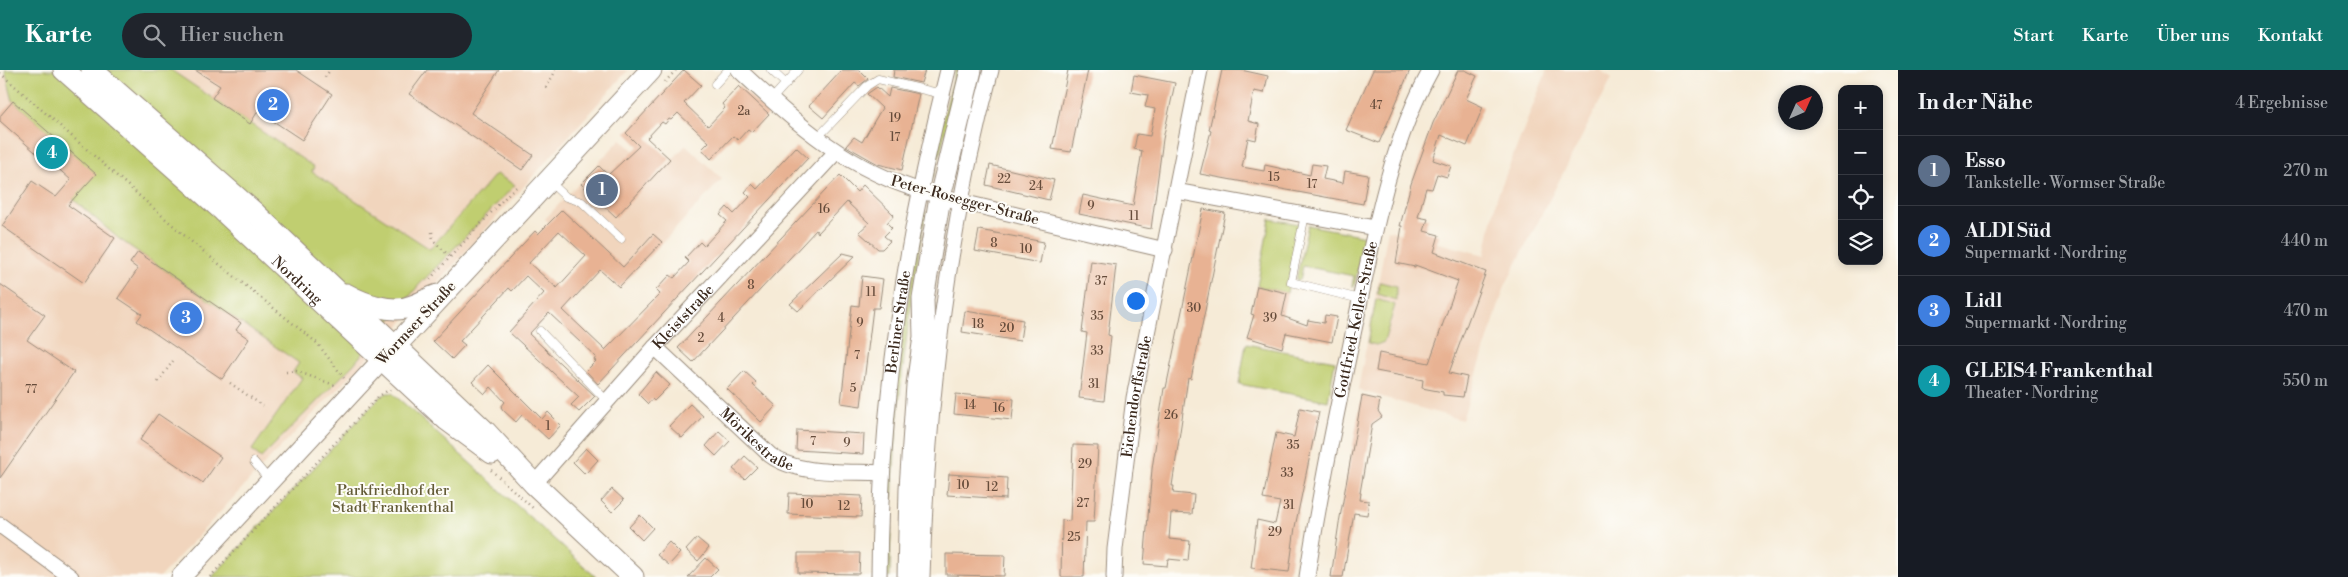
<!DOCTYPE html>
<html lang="de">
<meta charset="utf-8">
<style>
:root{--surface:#171b24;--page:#20242c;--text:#f1f3f6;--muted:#9ea1a6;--line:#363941;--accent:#0f766e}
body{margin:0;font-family:"Libre Bodoni",serif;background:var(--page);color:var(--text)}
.controls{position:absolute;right:15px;top:15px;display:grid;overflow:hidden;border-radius:10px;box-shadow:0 2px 8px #0003}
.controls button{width:45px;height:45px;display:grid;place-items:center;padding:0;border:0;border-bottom:1px solid var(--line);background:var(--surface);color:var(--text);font:25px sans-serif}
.compass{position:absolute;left:1778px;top:15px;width:45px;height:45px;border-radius:50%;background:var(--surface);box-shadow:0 2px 8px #0003;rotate:45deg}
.you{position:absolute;left:1135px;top:230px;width:18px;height:18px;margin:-12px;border:4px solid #fff;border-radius:50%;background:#1a73e8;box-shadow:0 0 0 8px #1a73e833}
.badge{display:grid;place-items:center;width:32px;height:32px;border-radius:50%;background:var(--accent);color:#fff;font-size:16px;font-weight:700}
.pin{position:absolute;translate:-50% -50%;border:2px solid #fff;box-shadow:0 1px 5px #0006}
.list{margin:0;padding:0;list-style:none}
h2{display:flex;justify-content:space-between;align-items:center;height:65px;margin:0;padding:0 20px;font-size:21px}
h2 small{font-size:16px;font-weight:400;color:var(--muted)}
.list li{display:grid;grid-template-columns:32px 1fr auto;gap:15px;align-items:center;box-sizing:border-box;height:70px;padding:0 20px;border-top:1px solid var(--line)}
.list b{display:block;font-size:19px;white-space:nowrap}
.list p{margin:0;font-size:16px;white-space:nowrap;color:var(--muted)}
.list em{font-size:16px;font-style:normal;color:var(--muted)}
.icon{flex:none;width:28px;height:28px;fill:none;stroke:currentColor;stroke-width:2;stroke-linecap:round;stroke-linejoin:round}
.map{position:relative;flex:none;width:1898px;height:507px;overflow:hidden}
header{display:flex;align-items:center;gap:30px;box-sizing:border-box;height:70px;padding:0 25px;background:var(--accent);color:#fff}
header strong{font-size:24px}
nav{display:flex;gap:28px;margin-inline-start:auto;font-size:18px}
.search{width:350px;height:45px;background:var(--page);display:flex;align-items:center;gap:12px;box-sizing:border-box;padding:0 18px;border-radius:28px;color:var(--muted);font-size:19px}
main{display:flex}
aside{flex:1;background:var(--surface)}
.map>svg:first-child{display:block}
.built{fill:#f1d5bd}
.green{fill:#c0ce70;stroke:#7e7c47}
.building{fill:#e8b293;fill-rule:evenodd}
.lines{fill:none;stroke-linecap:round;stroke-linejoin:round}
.service-casing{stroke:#988a7a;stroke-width:9}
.minor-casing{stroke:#988a7a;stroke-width:17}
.tertiary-casing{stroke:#988a7a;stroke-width:21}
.secondary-casing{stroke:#988a7a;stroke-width:23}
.path{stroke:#988a7a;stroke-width:2.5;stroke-dasharray:1 4;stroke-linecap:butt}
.service{stroke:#fff;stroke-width:8}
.minor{stroke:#fff;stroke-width:15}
.tertiary{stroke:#fff;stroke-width:19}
.secondary{stroke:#fff;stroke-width:21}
.labels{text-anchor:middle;stroke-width:4;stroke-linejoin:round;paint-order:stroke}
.number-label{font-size:12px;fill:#664c3b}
.street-label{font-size:15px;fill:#3b2a1e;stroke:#fdfcf7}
.park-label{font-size:15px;fill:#635b37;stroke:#fdfcf7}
</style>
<header>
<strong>Karte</strong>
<div class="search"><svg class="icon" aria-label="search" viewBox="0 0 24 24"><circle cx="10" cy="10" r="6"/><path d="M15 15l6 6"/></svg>Hier suchen</div>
<nav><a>Start</a><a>Karte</a><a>Über uns</a><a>Kontakt</a></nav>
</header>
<main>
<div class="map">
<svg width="1898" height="507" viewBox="0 0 1898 507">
<rect width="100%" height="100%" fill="#fdfcf7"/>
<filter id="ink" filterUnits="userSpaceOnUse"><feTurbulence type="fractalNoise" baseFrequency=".02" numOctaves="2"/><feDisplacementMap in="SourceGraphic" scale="10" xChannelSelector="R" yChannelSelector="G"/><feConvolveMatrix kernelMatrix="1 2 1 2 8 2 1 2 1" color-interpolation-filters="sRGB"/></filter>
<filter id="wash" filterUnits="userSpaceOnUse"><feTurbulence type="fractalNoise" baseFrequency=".0096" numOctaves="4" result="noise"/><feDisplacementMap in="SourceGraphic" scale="20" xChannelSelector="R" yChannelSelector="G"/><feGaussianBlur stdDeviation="1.12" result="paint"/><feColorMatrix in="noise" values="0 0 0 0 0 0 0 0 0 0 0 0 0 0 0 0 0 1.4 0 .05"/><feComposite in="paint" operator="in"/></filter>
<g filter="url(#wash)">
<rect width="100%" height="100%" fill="#f6ebd7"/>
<!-- built -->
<g class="built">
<path d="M9,0H628L398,257L271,387L160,507H0V12Z"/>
<path d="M1547,0H1600L1612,8L1505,216L1462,350L1358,320L1388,160L1485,185L1497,127Z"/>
<path d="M621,69L659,104L686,75L722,109L620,218L545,149Z"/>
</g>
<!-- green -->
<g class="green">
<path d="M5,0H171L314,97L312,102L430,179L496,104L515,115L419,215L353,295L261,388L252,380L302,308L293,302L299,293L118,168L73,129L95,104L13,31Z"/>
<path d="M956,0H962L933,108L930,110L934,83Z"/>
<path d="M922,141L926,142C904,263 891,384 890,507H886L887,435L892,333Z"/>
<path d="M1270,149L1299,154L1287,223L1257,216Z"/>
<path d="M1308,155L1365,166L1354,217L1352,215L1354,206L1303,196L1300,210H1296Z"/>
<path d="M1380,212L1396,216V230L1377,224Z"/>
<path d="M1376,229L1395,235L1384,272L1376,275L1368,273Z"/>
<path d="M1246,274L1335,291L1328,331L1239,314Z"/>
<path d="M387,323H392L408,337L596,507H212L379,328Z"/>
</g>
<g id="blocks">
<!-- building -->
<g class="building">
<path d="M195,0H296L332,24L302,70L258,41L250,54L212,28L220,16Z"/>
<path d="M427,0H499L471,43L533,85L522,100L409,24Z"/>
<path d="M684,0L701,15L684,33L708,56L725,38L722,34L739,16L769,44L752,62L748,59L738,70L733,66L711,89L702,79L709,72L678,43L671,50L669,49L665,54L662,52L647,68L670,89L616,147L581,114L599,96L608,105L639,76L626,63Z"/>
<path d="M842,0H859L868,9L859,16L855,13L823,48L809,36Z"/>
<path d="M894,0H925L921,13L893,7Z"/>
<path d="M1068,0H1088L1071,82L1052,79Z"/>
<path d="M1222,0H1241L1268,6L1264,23L1254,21L1248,51L1259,54L1256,70L1248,68L1242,97L1264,101L1265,95L1310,105L1312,94L1326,96L1323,109L1343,113L1345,101L1368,105L1363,134L1200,104L1211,61L1209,60Z"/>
<path d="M1373,0H1410L1379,73L1346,60Z"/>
<path d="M1458,0H1465L1477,6L1466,29L1483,37L1467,76L1441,65L1433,90L1451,96L1447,107L1437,104L1432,119L1426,118L1418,147L1428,149L1424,161L1439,165L1434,182L1486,202L1449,303L1467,307L1463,327L1443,325V322L1422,318L1423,310L1376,301L1379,283L1429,293L1458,211L1415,195V197L1396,193L1402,156H1400L1411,114L1433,53Z"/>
<path d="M1134,5L1175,13L1163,69L1151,159L1079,144L1083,125L1133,136L1142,81L1134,79L1137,64L1150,66L1155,39L1145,37L1148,25L1131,22Z"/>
<path d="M877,17L888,27L890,18L919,24L902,100L878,94L846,76L854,67L862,72L882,38L867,24Z"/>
<path d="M13,31L96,104L68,135L115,168L84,213L2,156L32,111L56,127L71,110L45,87L43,89L0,51V46Z"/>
<path d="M796,77L808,88L598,314L586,301L596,291L594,290L596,287L549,243L529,264L595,326L579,342L571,335L579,327L509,262L544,223L526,206L512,221L509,218L460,271L465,275L452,289L433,271L535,161L538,164L562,140L623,197L653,164L662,172L619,217L600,200L563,240L605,280L660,224L656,220L670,205L674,208L689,192L685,188L700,172L704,176L727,151L720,145L727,137L734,144L750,127L745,122L752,114L757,119ZM559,161L586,186L557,218L529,193Z"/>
<path d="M990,95L1054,110L1049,130L986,115Z"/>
<path d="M840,105L857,122L863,115L894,145L887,153L892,158L884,166L890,171L882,179H878L859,162L869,153L847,132L818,163L816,160L693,292L678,278Z"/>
<path d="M1203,139L1225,143L1191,309L1188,308L1172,416H1174L1173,423L1194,425L1192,444L1171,443L1169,469L1190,471L1188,491L1168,489L1167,496L1144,494L1152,399L1164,318H1166Z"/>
<path d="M979,160L1044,172L1040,193L975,181Z"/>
<path d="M138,182L241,253L236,260L249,269L222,309L137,251L142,244L118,228L138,199L130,193Z"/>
<path d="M843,183L855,186L798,241L790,234Z"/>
<path d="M1091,191L1116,195L1108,265L1111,266L1104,331L1079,328L1087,263L1082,262Z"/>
<path d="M862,206L883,209L879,238H873L861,336L841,333L852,235L859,236Z"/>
<path d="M0,214L45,245L27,270L74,302L0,408Z"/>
<path d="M1257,216L1287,223L1282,246L1307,255L1308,250L1324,253L1325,245L1337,247L1332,272L1286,263L1282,278L1247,267L1254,245L1251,244Z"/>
<path d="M965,241L1023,250L1020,271L962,262Z"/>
<path d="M488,295L542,349L548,342L561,355L548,369L522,345L516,352L503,340L501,337L505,332L491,317L485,324L472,312Z"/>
<path d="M744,301L756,312L753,315L776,336L761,352L727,319Z"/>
<path d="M656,302L670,315L654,331L652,329L648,334L638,324Z"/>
<path d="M956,324L1014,329L1012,350L954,344Z"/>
<path d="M1362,326L1380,330L1378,341L1382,347L1372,354L1360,423H1361L1360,430L1369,431L1367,445L1354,443L1343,507H1331L1339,453Z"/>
<path d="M690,334L703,346L682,368L669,356Z"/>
<path d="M1300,338L1319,342L1295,457L1289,502L1251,498L1257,450L1275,454L1280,432L1263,429L1276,363L1294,367Z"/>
<path d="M158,344L221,387L203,413L140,370Z"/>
<path d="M797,360L864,364L863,384L796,380Z"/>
<path d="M719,361L730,371L716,386L706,376Z"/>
<path d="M1073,375L1098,376L1094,452H1086L1084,507H1061L1062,450L1070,451Z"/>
<path d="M586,378L598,390L585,404L573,392Z"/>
<path d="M745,386L757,397L745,409L733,399Z"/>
<path d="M949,404L1007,408L1006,429L947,425Z"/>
<path d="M612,419L624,430L612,442L601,431Z"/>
<path d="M789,423L862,426L861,447L788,444Z"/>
<path d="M640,445L653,458L642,470L629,457Z"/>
<path d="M697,468L709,478L698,491L686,480Z"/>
<path d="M669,472L680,483L669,495L657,485Z"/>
<path d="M798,483H860L859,504L798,503Z"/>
<path d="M946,484L1005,485L1004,506L946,505Z"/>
<path d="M706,488L718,499L710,507H688Z"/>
</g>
</g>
</g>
<g filter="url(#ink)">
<use href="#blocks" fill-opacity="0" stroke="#988a7a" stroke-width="1"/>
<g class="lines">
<!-- service casing -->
<g class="service-casing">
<g id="service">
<path d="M771,0L786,14"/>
<path d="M715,14L728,0"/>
<path d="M771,30L798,0"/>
<path d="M817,68L867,16L878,9L942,24"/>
<path d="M550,112L566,127L582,132L621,169"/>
<path d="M1305,145L1291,212L1360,229"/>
<path d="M540,261L607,331"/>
<path d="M254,392L270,411"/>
</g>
</g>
<!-- minor casing -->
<g class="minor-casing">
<g id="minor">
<path d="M739,0C798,55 849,101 928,123"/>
<path d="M1176,121L1375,158"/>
<path d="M953,130L1165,180"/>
<path id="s1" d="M655,277L770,385C798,406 848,401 882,403"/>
<path id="s2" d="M534,414L655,277L835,83"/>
<path d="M0,455L71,507"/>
<path id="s3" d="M879,507C880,332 905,169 948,0"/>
<path d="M922,507C927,336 946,166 991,0"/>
<path id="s4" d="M1114,507L1115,479L1134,328L1200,0"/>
<path id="s5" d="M1307,507C1320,421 1338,335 1356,250C1373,168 1390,73 1431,0"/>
</g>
</g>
<!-- tertiary casing -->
<g class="tertiary-casing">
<path id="tertiary" d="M181,507L382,290"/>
</g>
<!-- secondary casing -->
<g class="secondary-casing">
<g id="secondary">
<path id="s6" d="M64,0L223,141L447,350L492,383"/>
<path d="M92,0L256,144L485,361L534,414L633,507"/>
<path d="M346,224C364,234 392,244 412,236C421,233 429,228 438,225"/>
<path d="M386,286L651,0"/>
<path d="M908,507L910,418L917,315L924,267L923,229L940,127L971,0"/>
</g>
</g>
<!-- path -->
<g class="path">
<path d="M0,3L193,173L317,273L344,308"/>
<path d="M325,7L330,0"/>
<path d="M665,12L676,0"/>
<path d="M546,18L556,0"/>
<path d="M432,162L433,170L450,187"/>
<path d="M430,209L511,121L519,115"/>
<path d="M286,302L296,301L337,316"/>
<path d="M158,312L173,291"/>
<path d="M230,313L263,336"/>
<path d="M491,400L535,440"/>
<path d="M210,507L378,327L390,319"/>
</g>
<!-- service -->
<use href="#service" class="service"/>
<!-- minor -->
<use href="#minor" class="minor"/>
<!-- tertiary -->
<use href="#tertiary" class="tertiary"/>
<!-- secondary -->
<use href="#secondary" class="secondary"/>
</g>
</g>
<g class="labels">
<!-- number labels -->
<g class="number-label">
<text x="1376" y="39">47</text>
<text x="744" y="45">2a</text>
<text x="895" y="52">19</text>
<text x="895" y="71">17</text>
<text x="1274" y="111">15</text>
<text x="1004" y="113">22</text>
<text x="1312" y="118">17</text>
<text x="1036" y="120">24</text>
<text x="1091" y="140">9</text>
<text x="824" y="143">16</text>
<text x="1134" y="150">11</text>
<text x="994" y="177">8</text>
<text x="1026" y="183">10</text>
<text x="1101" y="215">37</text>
<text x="751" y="219">8</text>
<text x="871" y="226">11</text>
<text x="1194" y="242">30</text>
<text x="1097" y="250">35</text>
<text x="721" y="252">4</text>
<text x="1270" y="252">39</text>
<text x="860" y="257">9</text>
<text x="978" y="258">18</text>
<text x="1007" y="262">20</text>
<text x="701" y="272">2</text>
<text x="1097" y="285">33</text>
<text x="857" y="289">7</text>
<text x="1094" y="318">31</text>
<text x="853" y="322">5</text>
<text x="31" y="323">77</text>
<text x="970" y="339">14</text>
<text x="999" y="342">16</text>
<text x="1171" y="349">26</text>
<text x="548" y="360">1</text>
<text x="813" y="375">7</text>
<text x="847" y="377">9</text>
<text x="1293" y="379">35</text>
<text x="1085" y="398">29</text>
<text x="1287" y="407">33</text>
<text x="963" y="419">10</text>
<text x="992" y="421">12</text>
<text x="1083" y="437">27</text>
<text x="807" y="438">10</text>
<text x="1289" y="439">31</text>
<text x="844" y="440">12</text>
<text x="1275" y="466">29</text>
<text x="1074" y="471">25</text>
</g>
<!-- street labels -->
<g class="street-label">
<text transform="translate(965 130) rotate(15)" y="5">Peter-Rosegger-Straße</text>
<text dy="5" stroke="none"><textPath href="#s6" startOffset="314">Nordring</textPath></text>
<text dy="5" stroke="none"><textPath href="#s2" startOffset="224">Kleiststraße</textPath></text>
<text dy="5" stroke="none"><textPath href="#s5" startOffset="262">Gottfried-Keller-Straße</textPath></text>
<text dy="5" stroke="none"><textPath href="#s3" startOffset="256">Berliner Straße</textPath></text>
<text transform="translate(416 253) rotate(-47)" y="5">Wormser Straße</text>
<text dy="5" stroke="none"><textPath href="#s4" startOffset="182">Eichendorffstraße</textPath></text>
<text dy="5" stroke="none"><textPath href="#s1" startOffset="138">Mörikestraße</textPath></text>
</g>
<!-- park labels -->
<g class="park-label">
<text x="393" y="425">Parkfriedhof der<tspan x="393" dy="17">Stadt Frankenthal</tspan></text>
</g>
</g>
</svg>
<div class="controls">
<button>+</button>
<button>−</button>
<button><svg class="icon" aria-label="locate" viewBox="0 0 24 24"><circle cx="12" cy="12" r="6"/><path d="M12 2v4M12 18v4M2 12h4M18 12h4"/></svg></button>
<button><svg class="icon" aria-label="layers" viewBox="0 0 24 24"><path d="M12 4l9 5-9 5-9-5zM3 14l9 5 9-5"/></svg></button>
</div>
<svg class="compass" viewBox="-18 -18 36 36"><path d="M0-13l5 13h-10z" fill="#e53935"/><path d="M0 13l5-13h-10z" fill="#9ea1a6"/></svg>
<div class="you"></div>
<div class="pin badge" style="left:602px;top:120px;background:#5c6f8a">1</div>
<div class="pin badge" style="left:273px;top:35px;background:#3f7fe0">2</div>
<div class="pin badge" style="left:186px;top:248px;background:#3f7fe0">3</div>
<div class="pin badge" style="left:52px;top:83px;background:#0f9aa8">4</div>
</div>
<aside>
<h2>In der Nähe<small>4 Ergebnisse</small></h2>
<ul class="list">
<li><span class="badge" style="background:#5c6f8a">1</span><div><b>Esso</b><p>Tankstelle · Wormser Straße</p></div><em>270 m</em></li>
<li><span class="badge" style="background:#3f7fe0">2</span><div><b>ALDI Süd</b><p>Supermarkt · Nordring</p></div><em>440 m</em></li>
<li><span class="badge" style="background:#3f7fe0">3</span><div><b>Lidl</b><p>Supermarkt · Nordring</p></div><em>470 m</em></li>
<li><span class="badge" style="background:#0f9aa8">4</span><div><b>GLEIS4 Frankenthal</b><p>Theater · Nordring</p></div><em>550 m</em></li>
</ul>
</aside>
</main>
